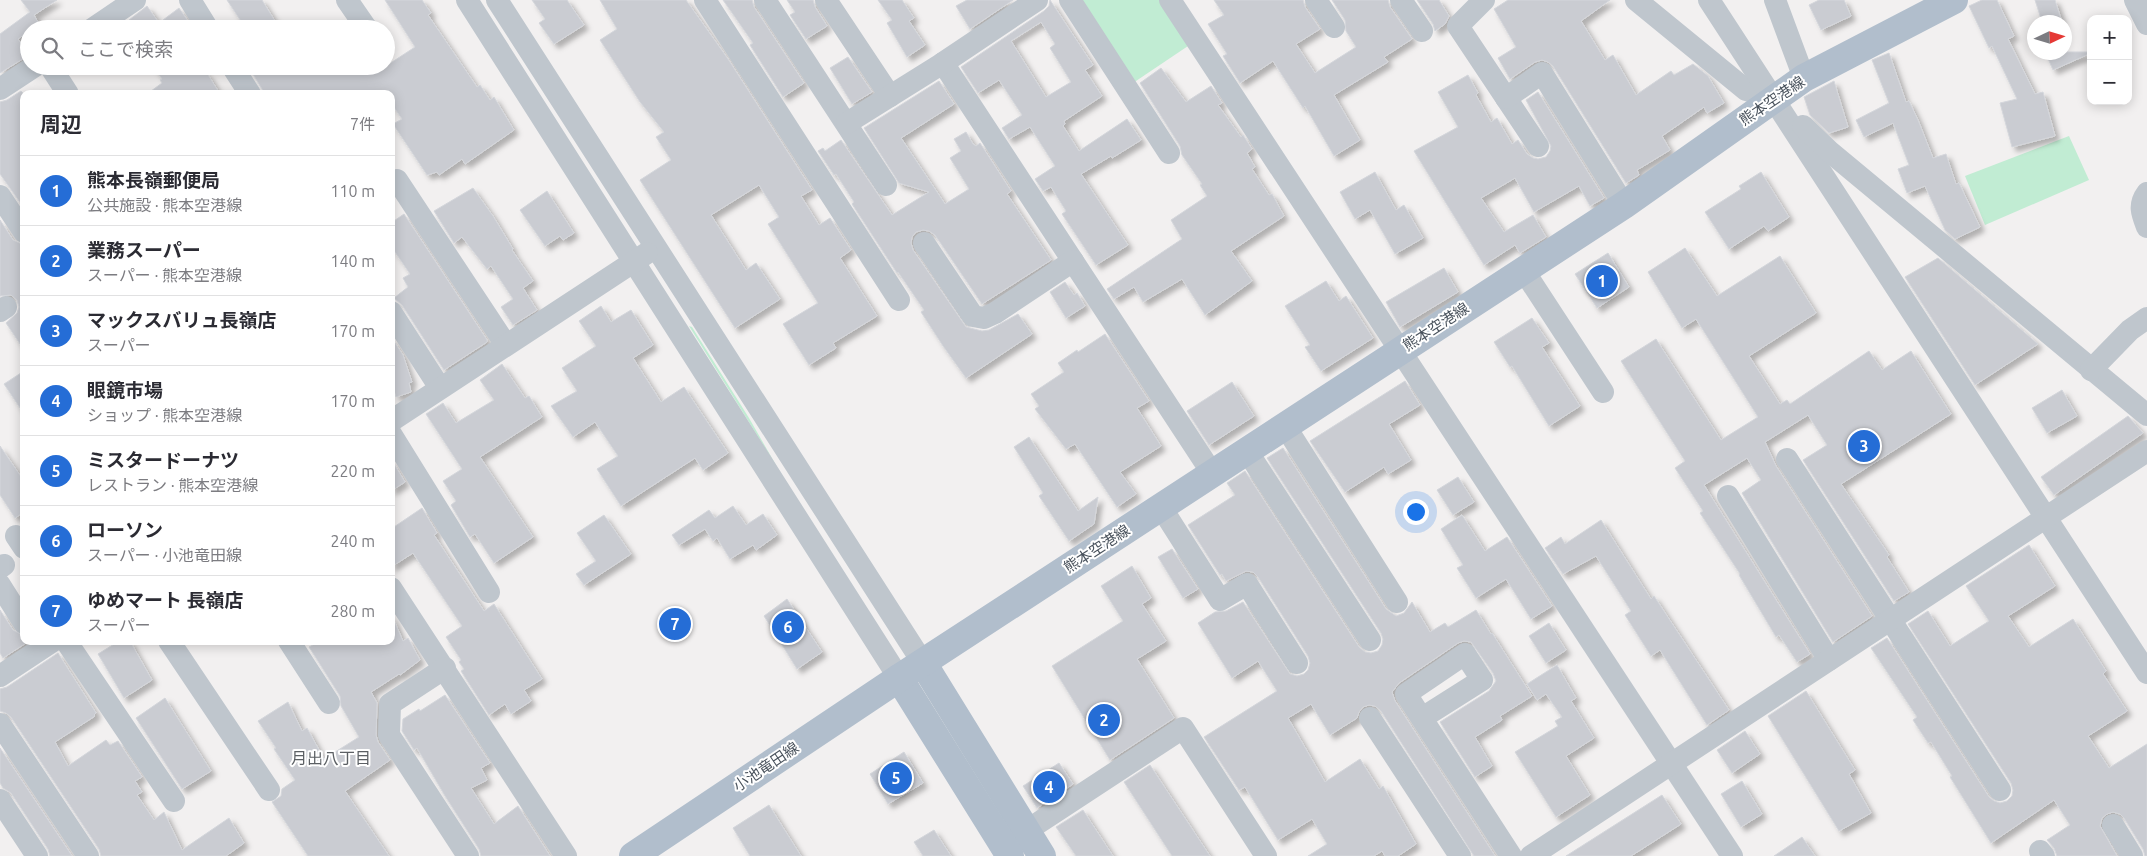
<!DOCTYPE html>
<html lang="ja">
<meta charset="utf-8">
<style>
:root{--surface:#fff;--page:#f7f7f7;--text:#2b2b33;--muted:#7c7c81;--line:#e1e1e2;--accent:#256dd6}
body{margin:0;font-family:Ubuntu,"Noto Sans JP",sans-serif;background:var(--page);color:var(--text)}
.controls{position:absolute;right:15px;top:15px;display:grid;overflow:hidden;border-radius:10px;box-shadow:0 2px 12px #0003}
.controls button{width:45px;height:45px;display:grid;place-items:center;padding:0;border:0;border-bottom:1px solid var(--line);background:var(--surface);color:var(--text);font:25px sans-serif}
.compass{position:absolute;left:2027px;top:15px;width:45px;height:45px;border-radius:50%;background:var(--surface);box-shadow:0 2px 12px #0003;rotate:86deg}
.you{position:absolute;left:1415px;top:511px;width:18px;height:18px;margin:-12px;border:4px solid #fff;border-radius:50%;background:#1a73e8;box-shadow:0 0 0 8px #1a73e833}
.badge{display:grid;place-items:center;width:32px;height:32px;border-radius:50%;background:var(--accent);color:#fff;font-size:16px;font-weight:700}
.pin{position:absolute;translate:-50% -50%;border:2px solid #fff;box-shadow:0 1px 5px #0006}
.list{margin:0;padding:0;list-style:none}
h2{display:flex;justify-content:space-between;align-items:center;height:65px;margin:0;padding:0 20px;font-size:21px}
h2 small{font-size:16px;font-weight:400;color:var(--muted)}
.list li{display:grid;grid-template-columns:32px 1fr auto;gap:15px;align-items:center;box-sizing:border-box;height:70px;padding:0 20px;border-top:1px solid var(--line)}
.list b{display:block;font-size:19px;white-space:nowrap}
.list p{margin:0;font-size:16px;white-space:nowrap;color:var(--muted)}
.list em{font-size:16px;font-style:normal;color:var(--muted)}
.icon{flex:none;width:28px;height:28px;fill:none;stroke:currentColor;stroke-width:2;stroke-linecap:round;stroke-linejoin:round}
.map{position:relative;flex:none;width:2147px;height:856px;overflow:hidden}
.search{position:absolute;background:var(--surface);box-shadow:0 2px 12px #0003;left:20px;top:20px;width:375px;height:55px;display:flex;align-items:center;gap:12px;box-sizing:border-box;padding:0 18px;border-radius:28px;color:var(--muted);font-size:19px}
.panel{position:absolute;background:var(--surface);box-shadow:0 2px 12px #0003;left:20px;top:90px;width:375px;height:555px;border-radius:10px}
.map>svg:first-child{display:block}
.green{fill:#c1ecd3}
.building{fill:#caccd2;stroke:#d4d6db;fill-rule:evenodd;filter:url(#shadow)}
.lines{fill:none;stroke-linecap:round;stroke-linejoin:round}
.minor{stroke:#bfc6cd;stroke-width:22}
.major{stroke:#b1becc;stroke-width:28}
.labels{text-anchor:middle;stroke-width:4;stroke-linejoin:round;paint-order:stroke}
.street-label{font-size:15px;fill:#49525c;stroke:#fff}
.neighbourhood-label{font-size:16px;fill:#5c6064;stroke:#fff}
</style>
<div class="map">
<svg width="2147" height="856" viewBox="0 0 2147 856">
<defs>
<filter id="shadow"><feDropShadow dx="4.5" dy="4.5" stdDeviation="2.5" flood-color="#0004"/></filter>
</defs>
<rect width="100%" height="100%" fill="#f2f0f0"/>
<!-- green -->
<g class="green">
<path d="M1078,0H1162L1191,44L1133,83Z"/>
<path d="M2069,136L2089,180L1985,225L1965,176Z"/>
<path d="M689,326L692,327L749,418L780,472Z"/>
</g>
<!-- building -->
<g class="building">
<path d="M21,0H57L34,15L39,24L33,29H29V31L18,39L29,55L0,73V34L30,12Z"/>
<path d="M227,0H262L280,29H246Z"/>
<path d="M385,0H422L431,13L428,15L477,87L480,85L490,100L494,97L514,130L465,164L462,159L439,175L437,172L427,175L393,124L402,119L391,103V94H265L248,66H386L415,47Z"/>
<path d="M532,0H567L584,25L554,44L539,23L545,19Z"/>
<path d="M600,0H686L728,59L812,190L801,196L819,225L830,218L851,250L840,258L877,316L833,343L836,348L809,365L783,324L818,303L768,224L779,217L759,185L711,215L746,270L756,263L780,299L735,328L640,180L671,160L656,137L664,132L640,102L600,40L617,29Z"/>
<path d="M723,0H752L754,7L804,83L783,97L750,45L753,43Z"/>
<path d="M787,0H813L815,7L827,26L806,39L790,15L795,12Z"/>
<path d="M878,0H902L914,18L909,21L925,45L907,57L887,23L892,20Z"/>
<path d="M967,0H1013L970,29L956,6Z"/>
<path d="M1050,0L1093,65L1085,70L1102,96L1064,121L1065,124L1063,126L1079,151L1127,119L1141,140L1112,158L1111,156L1081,174L1128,245L1096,265L1062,214L1066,211L1051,187L1043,191L1035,179L1055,166L1030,127L1009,139L1002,128L1022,115L999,80L978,93L961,67L1044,11L1049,6ZM1041,22L1055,44L1050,48L1071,82L1046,97L1011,41Z"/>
<path d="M1214,0H1303L1305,7L1320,29L1296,44L1315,73L1356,47L1346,31L1345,20L1332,0H1388L1390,7L1412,39L1384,57L1388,62L1334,95L1360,140L1334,156L1305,106L1303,108L1273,61L1240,83L1223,56L1227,54L1208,24L1224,15Z"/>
<path d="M1417,0H1439L1449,16L1445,24L1435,31L1433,24Z"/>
<path d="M1508,0H1610L1581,21L1605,60L1613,55L1636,95L1671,71L1674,75L1693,64L1708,76L1724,103L1707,113L1704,107L1662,136L1670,150L1637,170L1639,175L1626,183L1553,66L1548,62L1542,60L1535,62L1510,79L1498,58L1516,47L1494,9Z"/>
<path d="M1819,0H1844L1851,16L1821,30L1809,5Z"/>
<path d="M1982,0H1997L2014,36L2008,39L2035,94L2043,92L2055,136L2012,147L2000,103L2017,99L1992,46L1989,48L1969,6Z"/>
<path d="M2035,0H2055L2062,22H2042Z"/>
<path d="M147,6L159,23L179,8L188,21L177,29H134L129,20Z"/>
<path d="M2045,52H2091V53L2053,70Z"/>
<path d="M1889,53L1906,102L1909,101L1918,120L1933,158L1946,154L1956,184L1959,183L1980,227L1955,239L1945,230L1925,186L1907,193L1898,169L1909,165L1893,123L1864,137L1856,120L1889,103L1872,60Z"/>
<path d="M848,57L872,92L852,104L830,68Z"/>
<path d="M153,66H200L205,74L207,73L220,94H147L162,83L160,80L162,79Z"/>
<path d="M1161,68L1186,102L1211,86L1222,103L1218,105L1241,137L1243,135L1252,149L1247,153L1255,167L1252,169L1269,195L1272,194L1284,216L1231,251L1252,281L1205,315L1182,279L1143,302L1134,287L1114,299L1107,289L1182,239L1171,220L1207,196L1200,185L1202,184L1182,155L1180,146L1140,83Z"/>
<path d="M1468,75L1478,93L1476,95L1491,122L1497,118L1512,144L1518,140L1527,154L1533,158L1538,159L1546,157L1550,151L1551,146L1526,100L1538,92L1604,198L1590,206L1579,186L1534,212L1515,178L1481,198L1504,232L1533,215L1546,237L1520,253L1515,245L1484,265L1414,151L1458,127L1438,92Z"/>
<path d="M939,81L954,104L901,138L945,204L969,189L950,158L961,151L954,139L966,132L973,144L976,146L980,143L1011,191L1007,194L1051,260L982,304L935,235L929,231L923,230L916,232L912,237L911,243L913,250L966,327L982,331L989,330L1018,314L1032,334L966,378L943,346L921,312L924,310L898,272L897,273L852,204L854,202L836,174L834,175L818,151L823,148L825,151L841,140L892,215L929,192L899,183L864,128Z"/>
<path d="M1834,81L1848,127L1829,133L1810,115L1804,97Z"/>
<path d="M21,91L24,94V208L0,174V102L7,100Z"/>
<path d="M1375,172L1396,210L1404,205L1423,238L1395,254L1370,210L1355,219L1340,192Z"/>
<path d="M1761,172L1789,217L1768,231L1764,226L1729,249L1705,212L1741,189L1739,186Z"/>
<path d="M473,188L493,216L513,249L512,250L533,281L523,288L537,310L513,325L501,307L513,299L491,266L487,269L462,237L454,243L434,211Z"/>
<path d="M547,191L574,233L563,240L560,236L545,246L520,210Z"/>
<path d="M404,214L487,340V342L444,370L402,305L394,298L408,287L403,278L410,274L391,246V223Z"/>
<path d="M0,220L13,240L24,245V350L6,323L17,313L19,307L17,300L11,295L0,296Z"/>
<path d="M1685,248L1717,296L1780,256L1816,313L1749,356L1780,404L1787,400L1790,404L1869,351L1882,370L1911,351L1951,414L1841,484L1889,555L1887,557L1909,592L1894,601L1803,460L1827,445L1808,415L1765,442L1776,466L1872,616L1833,642L1742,493L1761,480L1747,458L1704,485L1810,654L1797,662L1779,635L1776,637L1739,575L1740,574L1700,513L1703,511L1675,468L1685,461L1621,361L1656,339L1721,440L1758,417L1696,319L1682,328L1648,272Z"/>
<path d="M1608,253L1629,287L1597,308L1575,274Z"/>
<path d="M1938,258L2038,344L1975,385L1905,277Z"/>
<path d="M1444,268L1458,292L1400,327L1386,302Z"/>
<path d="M1326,281L1339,301L1346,296L1373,338L1321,371L1305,347L1310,345L1285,306Z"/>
<path d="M1065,282L1074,295L1077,293L1085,306L1066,318L1050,292Z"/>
<path d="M601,306L611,322L631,310L653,345L633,358L661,402L684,387L728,453L703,470L695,458L621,506L597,469L618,456L595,422L573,437L551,406L577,391L562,368L596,346L579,321Z"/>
<path d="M1532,318L1549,343L1542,347L1580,406L1549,426L1512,366L1510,367L1494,342Z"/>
<path d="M1105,334L1149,401L1137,408L1161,446L1120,472L1136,494L1117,507L1075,444L1066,449L1035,409L1039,406L1031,394L1064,372L1058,363L1077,350L1078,352Z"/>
<path d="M391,337L403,355L412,382L409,383L411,392L396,397L391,380Z"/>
<path d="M502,364L525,398L529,396L542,417L480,457L533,537L494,563L475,534L470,537L451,505L456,501L443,481L462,469L426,414L443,403L456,423L494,400L480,380Z"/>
<path d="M24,371V414L4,384Z"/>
<path d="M1405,381L1420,405L1389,424L1411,460L1388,474L1384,467L1345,492L1310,441Z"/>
<path d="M1232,382L1254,416L1209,445L1187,411Z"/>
<path d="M2062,390L2077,416L2047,433L2032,408Z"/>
<path d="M2128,416L2143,433L2054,495L2041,477Z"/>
<path d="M1029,437L1078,511L1098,497L1094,524L1069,541L1039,496L1043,493L1014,447Z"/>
<path d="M0,446L24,481V512L15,518L0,495Z"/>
<path d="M1283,448L1386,609L1396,616L1404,613L1412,602L1430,632L1445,623L1448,627L1476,610L1491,634L1492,633L1532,696L1500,716L1502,720L1475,737L1492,766L1475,777L1440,722L1489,691L1496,681L1493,673L1471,642L1464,641L1458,643L1399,683L1392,692L1395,701L1495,856H1474L1381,711L1375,706L1369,705L1363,707L1359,712L1357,718L1330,735L1311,704L1288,718L1325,782L1360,759L1379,789L1383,786L1416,844L1398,856H1385L1382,851L1374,856H1308L1327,844L1312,819L1278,840L1245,787L1239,790L1204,737L1277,691L1258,661L1232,678L1198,623L1215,612L1226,611L1243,602L1290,674L1297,676L1304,674L1308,670L1310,663L1308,656L1258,577L1253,572L1246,571L1226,581L1222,574L1220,575L1188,525L1235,495L1227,483L1245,471L1359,647L1365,652L1371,653L1378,651L1382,645L1383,639L1381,633L1267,458Z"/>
<path d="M391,459L405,482L391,491Z"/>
<path d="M1458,477L1474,502L1453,515L1437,490Z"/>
<path d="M733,506L746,525L763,514L777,535L756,550L753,545L730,559L717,538L713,541L705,529L679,545L672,535L709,510L715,518Z"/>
<path d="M422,508L437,533L434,535L484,611L494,604L542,679L524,690L531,701L511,714L505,704L489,715L461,671L464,669L459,662L461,660L446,637L462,626L413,553L391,567V529Z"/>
<path d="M604,515L631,554L584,585L576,574L596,561L577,533Z"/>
<path d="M1462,515L1485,551L1507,537L1552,606L1531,619L1506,579L1476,598L1457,568L1463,565L1441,529Z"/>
<path d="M1601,520L1651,599L1654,596L1729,710L1707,725L1660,650L1651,656L1625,615L1631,611L1596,556L1563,574L1545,548L1561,537L1565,544Z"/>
<path d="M2029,545L2055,586L2008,616L2029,647L2073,619L2106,671L2103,674L2127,711L2088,736L2109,768L2147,744V856H2145L2143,849L2124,818L2120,814L2113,812L2107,814L2102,818L2100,826L2117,856H2057L2054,848L2047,840L2070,825L2054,800L1991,843L1950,777L1952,776L1931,742L1928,743L1913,720L1917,717L1871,648L1887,638L1989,797L1994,801L2000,803L2007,801L2012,796L2013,790L2011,783L1908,624L1928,611L1950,646L1989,621L1966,586Z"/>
<path d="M1172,549L1198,589L1183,598L1158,557Z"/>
<path d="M1132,566L1151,598L1142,604L1166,641L1137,659L1174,718L1110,760L1052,666L1123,621L1101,586Z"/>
<path d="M787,599L822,652L797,669L764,616Z"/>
<path d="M0,610L13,630L24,636L26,643L3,658L0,653Z"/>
<path d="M391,614L403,641L408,638L420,660L400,675L399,674L371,692L377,703L376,735L378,742L390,760L345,791L389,856H308L272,802L281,796L282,789L295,780L274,749L276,748L258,721L288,702L302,731L307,728L324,759L359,737L341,706L340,696L309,647L320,641H391Z"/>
<path d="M1549,623L1566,650L1546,663L1529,636Z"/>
<path d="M119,641H130L152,680L124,698L98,654Z"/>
<path d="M58,653L96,713L94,715L95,716L55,742L68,766L106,740L110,745L118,741L142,777L135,781L142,792L137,795L154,820L164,812L182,850L229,818L244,843L226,856H101L99,849L11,717L6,713L0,711V689L7,687Z"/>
<path d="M1557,665L1576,698L1571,701L1594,738L1566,756L1590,795L1556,817L1515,752L1558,726L1555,721L1562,717L1546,694L1537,700L1527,684Z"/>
<path d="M1806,691L1855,770L1849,774L1871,813L1839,831L1768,716Z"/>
<path d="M445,695L490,763L481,768L487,780L471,788L494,824L518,806L550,856H481L479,849L445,796L417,748L414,750L402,731L403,719L419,709L420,711Z"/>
<path d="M165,698L211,771L182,789L136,718Z"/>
<path d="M1745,731L1760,754L1732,773L1717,750Z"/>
<path d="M0,748L72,856H50L48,849L11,793L3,788L0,783Z"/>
<path d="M904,752L923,783L888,804L870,774Z"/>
<path d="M1059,763L1073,784L1037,808L1023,786Z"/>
<path d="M1150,765L1210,856H1172L1124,782Z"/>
<path d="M1742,781L1762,814L1741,827L1721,794Z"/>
<path d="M1662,795L1681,824L1631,856H1566Z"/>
<path d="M769,805L801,856H750L733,828Z"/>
<path d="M1083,810L1113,856H1076L1056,827Z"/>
<path d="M934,830L951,856H923L914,842Z"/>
<path d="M1802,837L1815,856H1774Z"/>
</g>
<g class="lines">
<!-- minor -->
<g class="minor">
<path d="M190,0L208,29"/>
<path d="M347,0L367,29"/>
<path d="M467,0L899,678"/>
<path d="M497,0L923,663"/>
<path d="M705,0L899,300"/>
<path d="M765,0L886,185"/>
<path d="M826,0L890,96"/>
<path d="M1070,0L1169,153"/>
<path d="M1170,0L1732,856"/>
<path d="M1316,0L1334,27"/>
<path d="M1401,0L1422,31"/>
<path d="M1484,0L1458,26L1538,146"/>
<path d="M1636,0L1746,90L1774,98L1778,102"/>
<path d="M1709,0L2147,673"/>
<path d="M1775,0L1804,78"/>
<path d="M2135,0L2147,24"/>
<path d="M92,29L135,0"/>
<path d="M943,63L1212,473"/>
<path d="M50,66L68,94"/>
<path d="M232,66L250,94"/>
<path d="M0,89L35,66"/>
<path d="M1506,98L1542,73L1624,205"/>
<path d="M847,123L943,63L1037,0"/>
<path d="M1803,126L1829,151L2147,415"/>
<path d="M397,180L506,345"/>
<path d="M2147,193C2138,205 2142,214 2147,227"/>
<path d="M0,196L24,232"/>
<path d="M924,243L973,316L984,318L995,313L1073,261"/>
<path d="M1524,271L1603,392"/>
<path d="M0,311L6,307"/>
<path d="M391,312L440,388"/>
<path d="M2091,370L2130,330L2147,318"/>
<path d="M391,421L647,253"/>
<path d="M1285,426L1397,602"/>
<path d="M391,434L489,592"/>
<path d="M1247,451L1370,640"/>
<path d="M1787,459L2000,790"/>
<path d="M1728,496L1829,660"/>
<path d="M1161,507L1220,600L1247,584L1297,663"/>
<path d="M16,536L24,548"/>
<path d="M0,568L4,565"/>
<path d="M0,585L24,623"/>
<path d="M391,588L566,856"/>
<path d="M66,641L174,801"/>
<path d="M169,641L269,790"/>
<path d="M289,641L329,703"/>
<path d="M445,668L390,704L389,735L468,856"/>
<path d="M0,676L53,641"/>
<path d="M1370,718L1460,856"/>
<path d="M1422,718L1482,680L1465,654L1406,694L1511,856"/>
<path d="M0,724L88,856"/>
<path d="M0,800L37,856"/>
<path d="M2113,825L2132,856"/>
<path d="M1026,831L1183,728L1266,856"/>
<path d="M2040,851L2044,856"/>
<path d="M1531,856L2147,451"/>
</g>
<!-- major -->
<g class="major">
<path d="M923,663L1042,856"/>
<path d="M899,678L1010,856"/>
<path d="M633,856L899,678L1624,205L1804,78L1954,0"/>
</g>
</g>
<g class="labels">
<!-- street labels -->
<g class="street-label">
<text transform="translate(1772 101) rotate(-34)" y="5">熊本空港線</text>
<text transform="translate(1436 327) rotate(-33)" y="5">熊本空港線</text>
<text transform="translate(1097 549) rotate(-33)" y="5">熊本空港線</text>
<text transform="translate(766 767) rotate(-34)" y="5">小池竜田線</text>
</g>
<!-- neighbourhood labels -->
<g class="neighbourhood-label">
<text x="331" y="764">月出八丁目</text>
</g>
</g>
</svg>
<div class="controls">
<button>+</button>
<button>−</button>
</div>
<svg class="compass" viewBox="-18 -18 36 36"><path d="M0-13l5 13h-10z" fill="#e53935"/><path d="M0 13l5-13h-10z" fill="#7c7c81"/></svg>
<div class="you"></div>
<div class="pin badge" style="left:1602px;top:281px">1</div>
<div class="pin badge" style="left:1104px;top:720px">2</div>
<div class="pin badge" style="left:1864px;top:446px">3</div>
<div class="pin badge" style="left:1049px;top:787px">4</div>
<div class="pin badge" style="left:896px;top:778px">5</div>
<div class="pin badge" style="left:788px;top:627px">6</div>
<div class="pin badge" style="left:675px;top:624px">7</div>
<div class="search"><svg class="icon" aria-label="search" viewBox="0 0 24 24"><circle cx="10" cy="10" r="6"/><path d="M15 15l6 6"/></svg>ここで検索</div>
<section class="panel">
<h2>周辺<small>7件</small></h2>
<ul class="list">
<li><span class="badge">1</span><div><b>熊本長嶺郵便局</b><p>公共施設 · 熊本空港線</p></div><em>110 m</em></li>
<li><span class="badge">2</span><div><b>業務スーパー</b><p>スーパー · 熊本空港線</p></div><em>140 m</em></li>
<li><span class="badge">3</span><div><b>マックスバリュ長嶺店</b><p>スーパー</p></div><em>170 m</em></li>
<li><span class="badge">4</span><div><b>眼鏡市場</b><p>ショップ · 熊本空港線</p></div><em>170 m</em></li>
<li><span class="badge">5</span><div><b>ミスタードーナツ</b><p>レストラン · 熊本空港線</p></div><em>220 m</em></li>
<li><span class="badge">6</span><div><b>ローソン</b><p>スーパー · 小池竜田線</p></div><em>240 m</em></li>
<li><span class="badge">7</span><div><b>ゆめマート 長嶺店</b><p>スーパー</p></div><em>280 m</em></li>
</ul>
</section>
</div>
